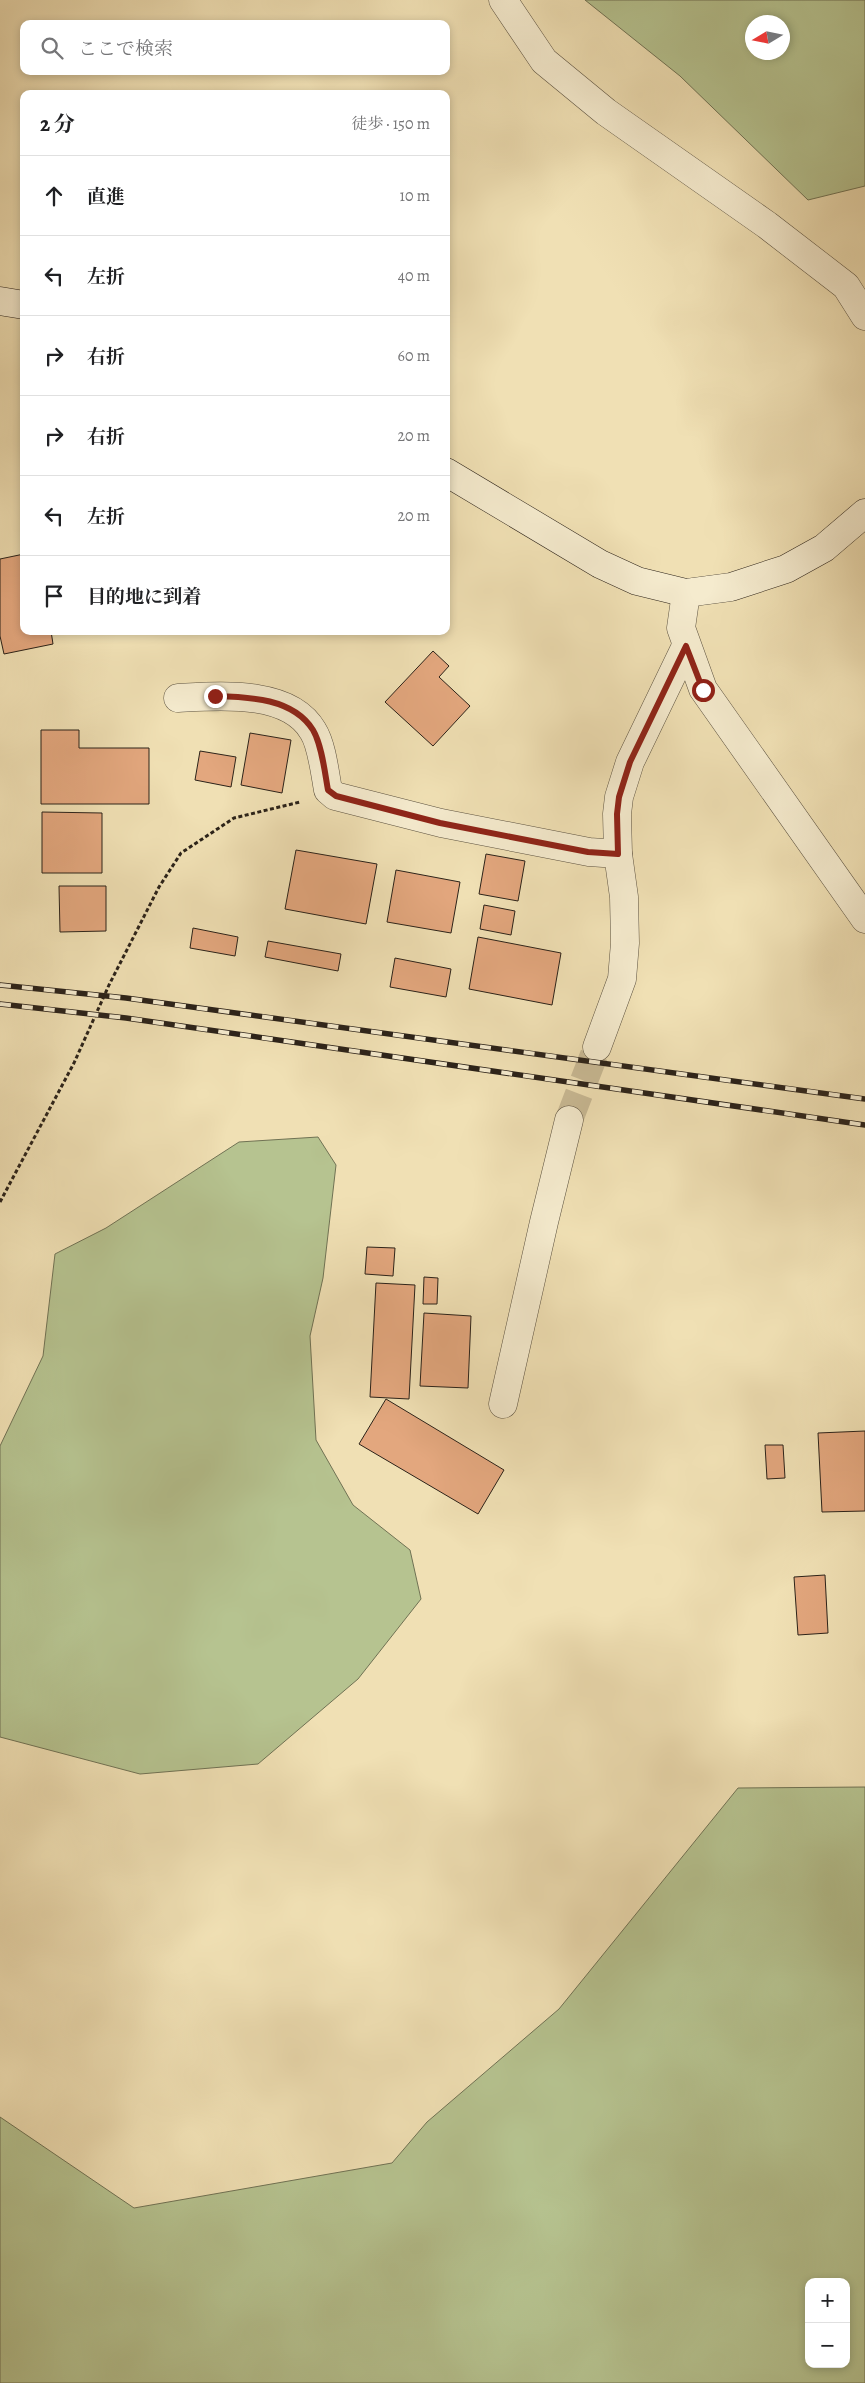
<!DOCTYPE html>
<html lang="ja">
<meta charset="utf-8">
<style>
:root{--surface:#fff;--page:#f2f2f2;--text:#202124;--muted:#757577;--line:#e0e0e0}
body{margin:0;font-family:Alegreya,"Noto Serif JP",serif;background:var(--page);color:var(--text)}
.controls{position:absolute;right:15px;bottom:15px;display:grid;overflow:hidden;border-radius:10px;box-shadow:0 2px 8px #0003}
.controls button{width:45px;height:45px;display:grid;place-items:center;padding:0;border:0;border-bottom:1px solid var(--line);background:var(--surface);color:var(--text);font:25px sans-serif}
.compass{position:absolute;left:745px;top:15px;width:45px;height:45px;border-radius:50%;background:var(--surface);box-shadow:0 2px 8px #0003;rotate:260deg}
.stop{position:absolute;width:15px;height:15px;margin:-11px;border:4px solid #8f2418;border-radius:50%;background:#fff}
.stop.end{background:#8f2418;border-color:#fff;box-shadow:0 1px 5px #0008}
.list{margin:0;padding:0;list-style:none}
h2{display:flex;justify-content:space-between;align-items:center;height:65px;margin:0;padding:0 20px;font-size:21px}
h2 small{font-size:16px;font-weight:400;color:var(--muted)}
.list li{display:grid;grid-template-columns:32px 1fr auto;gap:15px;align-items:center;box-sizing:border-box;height:80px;padding:0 20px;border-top:1px solid var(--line)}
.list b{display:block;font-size:19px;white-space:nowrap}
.list em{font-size:16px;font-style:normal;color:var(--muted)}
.icon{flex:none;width:28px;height:28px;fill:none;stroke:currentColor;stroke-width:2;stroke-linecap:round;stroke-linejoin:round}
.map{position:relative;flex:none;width:865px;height:2383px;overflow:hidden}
.search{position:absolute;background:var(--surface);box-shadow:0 2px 8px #0003;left:20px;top:20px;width:430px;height:55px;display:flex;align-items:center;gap:12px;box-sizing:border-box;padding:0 18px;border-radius:10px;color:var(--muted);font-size:19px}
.panel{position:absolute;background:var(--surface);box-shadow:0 2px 8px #0003;left:20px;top:90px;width:430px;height:545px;border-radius:10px}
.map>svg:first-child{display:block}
.green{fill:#b6c390;stroke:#707254;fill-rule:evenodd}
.building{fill:#e3a77e;stroke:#2b2219}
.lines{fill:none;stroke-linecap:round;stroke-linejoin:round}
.street-tunnel{stroke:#c9ba95;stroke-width:28;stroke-dasharray:28 14;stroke-linecap:butt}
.street-casing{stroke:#5c5240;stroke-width:29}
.secondary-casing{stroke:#2b2219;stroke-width:29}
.path{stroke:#2b2219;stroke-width:3;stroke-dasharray:4 2.5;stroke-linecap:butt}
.street{stroke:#f5ebce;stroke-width:28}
.secondary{stroke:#f5ebce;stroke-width:28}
.rail-casing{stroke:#2b2219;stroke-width:5.5}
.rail{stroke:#f5ebce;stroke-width:4;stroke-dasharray:11;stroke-linecap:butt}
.route{stroke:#8f2418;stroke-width:6}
</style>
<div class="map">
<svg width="865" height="2383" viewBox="0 0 865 2383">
<rect width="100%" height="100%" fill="#f0e0b4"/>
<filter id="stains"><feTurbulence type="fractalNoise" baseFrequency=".004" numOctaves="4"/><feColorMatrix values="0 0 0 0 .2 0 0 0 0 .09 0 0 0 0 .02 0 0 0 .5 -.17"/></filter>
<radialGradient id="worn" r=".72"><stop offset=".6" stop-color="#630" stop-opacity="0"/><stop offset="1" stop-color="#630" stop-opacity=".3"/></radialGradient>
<!-- green -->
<g class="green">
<path d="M585,0H865V186L808,200L680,76ZM752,22H782V52H752Z"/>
<path d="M318,1137L336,1165L323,1278L310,1336L316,1440L353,1505L410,1550L421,1599L358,1679L258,1764L140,1774L0,1737V1446L43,1356L55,1254L106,1228L239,1142Z"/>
<path d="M865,1787V2383H0V2117L134,2208L392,2163L427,2122L559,2009L738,1788ZM809,2282H846V2364H809Z"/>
</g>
<!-- building -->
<g class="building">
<path d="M24,554V631H51L53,644L4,654L0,636V559Z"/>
<path d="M433,651L449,666L439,677L470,706L433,746L385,702Z"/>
<path d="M41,730H79V748H149V804H41Z"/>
<path d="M250,733L291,740L282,793L241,785Z"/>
<path d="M200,751L236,757L231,787L195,780Z"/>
<path d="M42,812L102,813V873H42Z"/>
<path d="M296,850L377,864L366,924L285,909Z"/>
<path d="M486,854L525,861L518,901L479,894Z"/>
<path d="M396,870L460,882L451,933L387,922Z"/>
<path d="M59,886H106V931L60,932Z"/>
<path d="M484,905L515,911L511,935L480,929Z"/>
<path d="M193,928L238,937L235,956L190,948Z"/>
<path d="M478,937L561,953L552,1005L469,989Z"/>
<path d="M268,941L341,954L338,971L265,957Z"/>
<path d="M395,958L451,969L446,997L390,987Z"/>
<path d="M367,1247L395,1248L393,1276L365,1274Z"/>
<path d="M424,1277L438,1278L437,1304H423Z"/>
<path d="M376,1283L415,1285L409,1399L370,1397Z"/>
<path d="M424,1313L471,1316L468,1388L420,1386Z"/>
<path d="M386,1399L504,1470L478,1514L359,1444Z"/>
<path d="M865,1431V1511L822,1512L818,1433Z"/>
<path d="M765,1445H783L785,1478L767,1479Z"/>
<path d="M825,1575L828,1633L798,1635L794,1577Z"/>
</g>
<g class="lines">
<!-- street-tunnel -->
<path class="street-tunnel" d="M569,1120L597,1047"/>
<!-- street casing -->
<g class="street-casing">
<g id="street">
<path d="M503,0L544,61L606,112L767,225L846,286L865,316"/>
<path d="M686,593L681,628L703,689L865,919"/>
<path d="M178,698C218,696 289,689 313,731C322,745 325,774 328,790L335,796L441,823L589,852L618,854"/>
<path d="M597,1047L622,979L625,943L624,897L618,854L617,814L619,797L630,762L686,646"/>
<path d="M503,1404L544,1222L569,1120"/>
</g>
</g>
<!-- secondary casing -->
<g class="secondary-casing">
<g id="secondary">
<path d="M0,301L24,305"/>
<path d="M446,472L600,564L637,581L686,593L731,587L786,569L824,548L865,513"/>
</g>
</g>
<!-- path -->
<path class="path" d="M0,1202L74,1063L109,985L159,887L181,853L234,818L300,802"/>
<!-- street -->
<use href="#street" class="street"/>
<!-- secondary -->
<use href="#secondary" class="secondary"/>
<!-- rail casing -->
<g class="rail-casing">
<g id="rail">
<path d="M0,985L126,998L865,1099"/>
<path d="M0,1004L126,1018L865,1125"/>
</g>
</g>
<!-- rail -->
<use href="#rail" class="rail"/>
</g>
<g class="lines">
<!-- route -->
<path class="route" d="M215,696C249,697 293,698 313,730C322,745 325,774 328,790L336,796L440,823L588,852L618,854L617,814L619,797L630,762L686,646L703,690"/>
</g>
<rect width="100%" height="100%" filter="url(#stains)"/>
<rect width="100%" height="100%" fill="url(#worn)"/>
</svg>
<div class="controls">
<button>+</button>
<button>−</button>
</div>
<svg class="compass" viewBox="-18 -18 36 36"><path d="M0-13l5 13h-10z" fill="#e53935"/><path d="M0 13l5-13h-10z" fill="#757577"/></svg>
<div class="stop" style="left:703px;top:690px"></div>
<div class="stop end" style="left:215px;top:696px"></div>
<div class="search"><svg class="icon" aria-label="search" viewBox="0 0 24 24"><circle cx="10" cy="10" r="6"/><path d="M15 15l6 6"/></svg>ここで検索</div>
<section class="panel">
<h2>2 分<small>徒歩 · 150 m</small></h2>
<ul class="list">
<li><svg class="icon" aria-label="ahead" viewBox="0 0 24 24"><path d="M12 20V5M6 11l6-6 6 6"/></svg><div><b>直進</b></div><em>10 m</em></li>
<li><svg class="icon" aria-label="left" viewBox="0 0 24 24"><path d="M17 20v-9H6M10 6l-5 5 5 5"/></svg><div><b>左折</b></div><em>40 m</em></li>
<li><svg class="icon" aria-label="right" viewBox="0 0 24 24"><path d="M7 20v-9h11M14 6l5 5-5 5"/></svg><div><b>右折</b></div><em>60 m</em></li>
<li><svg class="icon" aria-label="right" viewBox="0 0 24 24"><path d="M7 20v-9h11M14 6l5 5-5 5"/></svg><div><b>右折</b></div><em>20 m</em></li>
<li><svg class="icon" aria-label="left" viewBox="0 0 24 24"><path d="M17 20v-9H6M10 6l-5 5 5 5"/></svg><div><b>左折</b></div><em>20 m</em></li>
<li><svg class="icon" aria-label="arrive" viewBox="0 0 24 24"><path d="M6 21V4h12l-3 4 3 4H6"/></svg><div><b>目的地に到着</b></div></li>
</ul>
</section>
</div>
